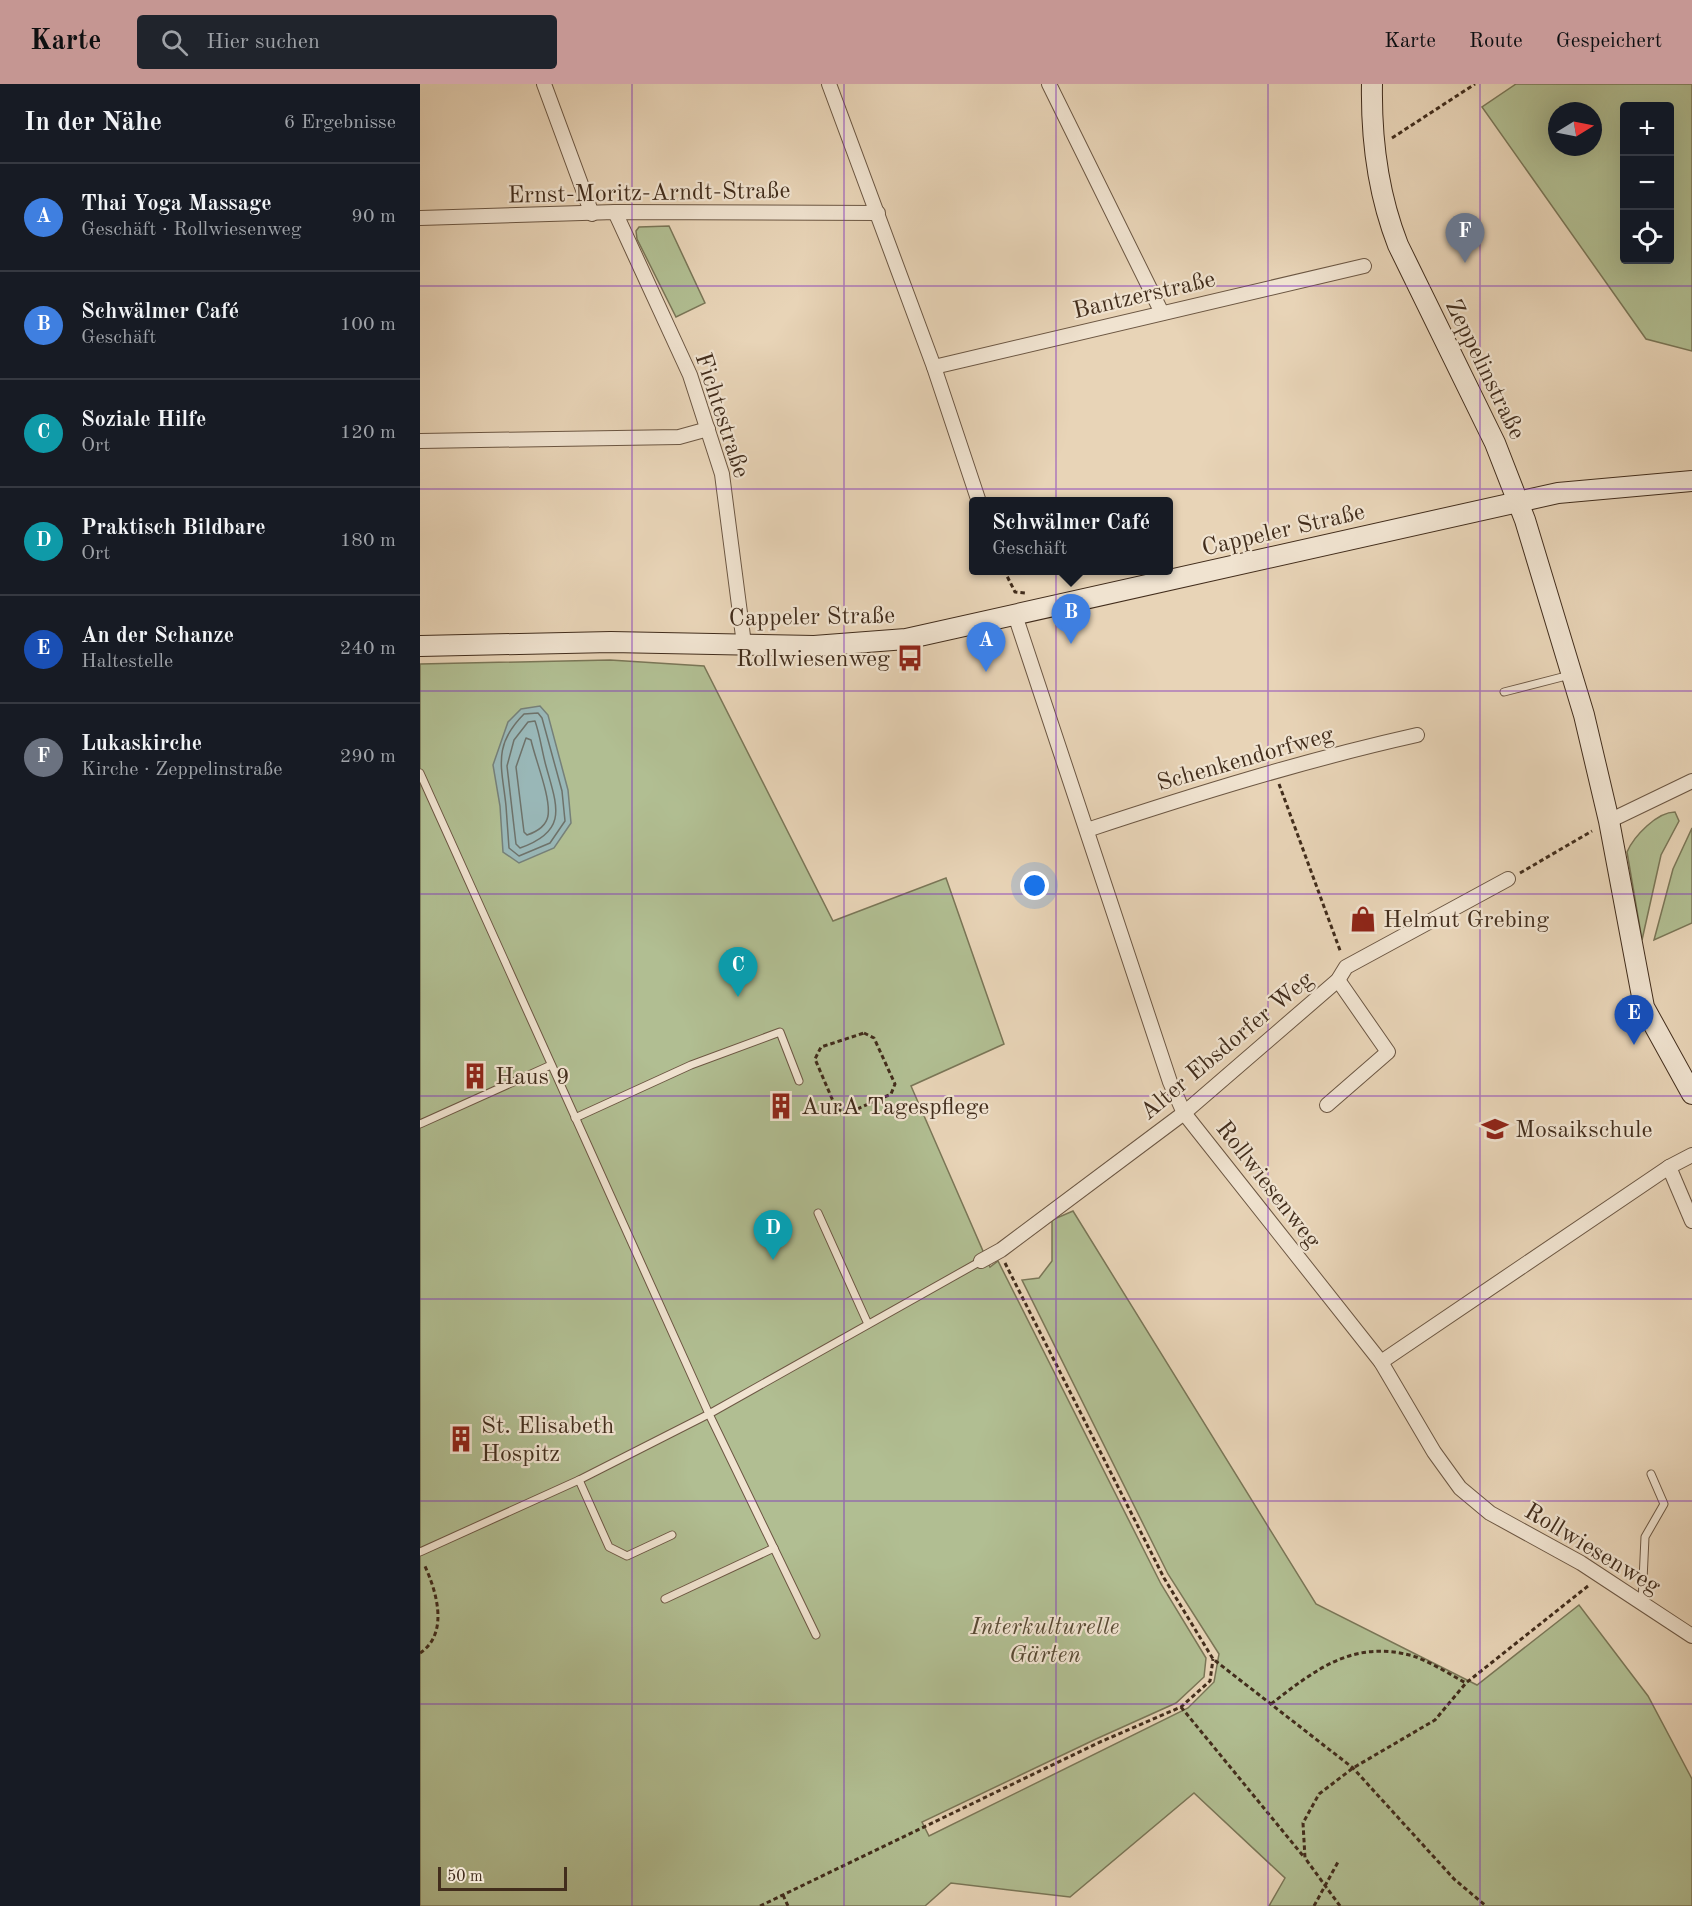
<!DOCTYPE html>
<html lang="de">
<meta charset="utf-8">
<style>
:root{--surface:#171b24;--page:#20242c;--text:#f1f3f6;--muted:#9ea1a6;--line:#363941;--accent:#c59692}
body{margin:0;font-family:"Old Standard TT",serif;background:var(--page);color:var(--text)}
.controls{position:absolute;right:18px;top:18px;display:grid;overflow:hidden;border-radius:6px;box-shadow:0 6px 24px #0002}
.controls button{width:54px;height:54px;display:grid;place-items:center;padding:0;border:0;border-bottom:2px solid var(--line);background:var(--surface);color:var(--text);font:30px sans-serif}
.compass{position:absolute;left:1128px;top:18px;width:54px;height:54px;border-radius:50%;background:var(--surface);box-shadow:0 6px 24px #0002;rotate:80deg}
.scale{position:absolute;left:18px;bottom:15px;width:129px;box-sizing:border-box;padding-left:6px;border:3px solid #422d1c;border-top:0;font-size:16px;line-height:21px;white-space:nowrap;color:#422d1c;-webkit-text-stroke:4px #f0e3d0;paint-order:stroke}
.you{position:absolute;left:615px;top:802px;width:21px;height:21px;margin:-15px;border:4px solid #fff;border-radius:50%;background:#1a73e8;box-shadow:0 0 0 9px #1a73e833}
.badge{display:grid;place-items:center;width:39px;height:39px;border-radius:50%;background:var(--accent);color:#fff;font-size:20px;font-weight:700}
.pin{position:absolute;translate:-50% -50px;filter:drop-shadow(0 2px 3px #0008)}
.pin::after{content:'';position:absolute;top:32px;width:21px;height:18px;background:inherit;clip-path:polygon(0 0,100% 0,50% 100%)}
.popup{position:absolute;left:549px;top:413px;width:204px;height:78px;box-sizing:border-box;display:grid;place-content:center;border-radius:6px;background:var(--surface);filter:drop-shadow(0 2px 4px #0005);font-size:20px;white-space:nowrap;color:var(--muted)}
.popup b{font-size:22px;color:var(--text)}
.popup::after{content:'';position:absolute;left:50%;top:100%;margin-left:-12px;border:12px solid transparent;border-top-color:var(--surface)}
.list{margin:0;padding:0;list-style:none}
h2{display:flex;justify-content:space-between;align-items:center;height:78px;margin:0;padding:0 24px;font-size:26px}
h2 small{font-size:20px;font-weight:400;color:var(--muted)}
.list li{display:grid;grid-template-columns:39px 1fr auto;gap:18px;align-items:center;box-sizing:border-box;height:108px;padding:0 24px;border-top:2px solid var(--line)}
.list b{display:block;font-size:22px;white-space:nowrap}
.list p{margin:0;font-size:20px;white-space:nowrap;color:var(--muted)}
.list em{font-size:20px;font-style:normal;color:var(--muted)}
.icon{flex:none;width:33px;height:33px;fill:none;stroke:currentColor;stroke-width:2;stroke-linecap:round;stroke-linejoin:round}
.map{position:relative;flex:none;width:1272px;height:1822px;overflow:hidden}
header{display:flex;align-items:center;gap:36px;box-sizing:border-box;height:84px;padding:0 30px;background:var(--accent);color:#111}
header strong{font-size:28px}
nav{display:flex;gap:33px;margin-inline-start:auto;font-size:21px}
.search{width:420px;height:54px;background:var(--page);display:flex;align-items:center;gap:15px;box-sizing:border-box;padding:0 21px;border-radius:6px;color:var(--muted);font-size:22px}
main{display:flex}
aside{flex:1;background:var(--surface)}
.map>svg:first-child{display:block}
.green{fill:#b1be92;stroke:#7a7657;stroke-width:1.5;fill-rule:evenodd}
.water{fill:#99b7b7;stroke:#768079;stroke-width:1.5}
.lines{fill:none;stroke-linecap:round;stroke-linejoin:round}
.shore{stroke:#6e726a;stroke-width:1.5}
.service-casing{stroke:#6c5743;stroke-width:9}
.minor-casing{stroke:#6c5743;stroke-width:16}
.secondary-casing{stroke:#422d1c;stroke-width:22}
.path{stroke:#422d1c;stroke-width:3;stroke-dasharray:4.5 3;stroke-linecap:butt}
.service{stroke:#f0e3d0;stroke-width:7}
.minor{stroke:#f0e3d0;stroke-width:14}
.secondary{stroke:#f0e3d0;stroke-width:20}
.grid{fill:none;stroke:#7b2cbf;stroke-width:1.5;stroke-opacity:0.55}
.labels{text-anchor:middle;stroke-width:4.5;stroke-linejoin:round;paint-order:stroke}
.street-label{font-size:24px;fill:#422d1c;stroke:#f0e3d0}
.poi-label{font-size:24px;fill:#422d1c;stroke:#f0e3d0;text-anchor:start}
.park-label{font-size:24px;font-style:italic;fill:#584a34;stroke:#f0e3d0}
</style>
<header>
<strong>Karte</strong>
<div class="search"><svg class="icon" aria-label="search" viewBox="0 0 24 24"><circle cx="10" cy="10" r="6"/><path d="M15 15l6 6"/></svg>Hier suchen</div>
<nav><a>Karte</a><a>Route</a><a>Gespeichert</a></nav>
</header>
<main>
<aside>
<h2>In der Nähe<small>6 Ergebnisse</small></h2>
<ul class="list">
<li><span class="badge" style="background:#3f7fe0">A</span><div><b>Thai Yoga Massage</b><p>Geschäft · Rollwiesenweg</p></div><em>90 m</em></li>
<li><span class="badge" style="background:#3f7fe0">B</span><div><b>Schwälmer Café</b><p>Geschäft</p></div><em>100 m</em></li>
<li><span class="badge" style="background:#0f9aa8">C</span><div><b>Soziale Hilfe</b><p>Ort</p></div><em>120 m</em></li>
<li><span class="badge" style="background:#0f9aa8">D</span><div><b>Praktisch Bildbare</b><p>Ort</p></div><em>180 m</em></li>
<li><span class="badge" style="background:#1a4fb4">E</span><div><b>An der Schanze</b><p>Haltestelle</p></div><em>240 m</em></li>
<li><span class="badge" style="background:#6b7280">F</span><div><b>Lukaskirche</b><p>Kirche · Zeppelinstraße</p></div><em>290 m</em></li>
</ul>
</aside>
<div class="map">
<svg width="1272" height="1822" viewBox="0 0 1272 1822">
<rect width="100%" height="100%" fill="#e8d4b7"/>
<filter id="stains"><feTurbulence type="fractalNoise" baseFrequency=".00333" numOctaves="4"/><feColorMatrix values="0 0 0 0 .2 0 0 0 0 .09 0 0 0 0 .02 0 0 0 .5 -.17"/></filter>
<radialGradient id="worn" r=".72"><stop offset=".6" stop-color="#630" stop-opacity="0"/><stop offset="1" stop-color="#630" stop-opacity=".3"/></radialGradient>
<!-- green -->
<g class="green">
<path d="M1096,0H1272V267L1226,255L1062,23ZM1204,22H1250V176H1204ZM1137,27H1173V63H1137Z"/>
<path d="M249,142L285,219L256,233L217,155L216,147L219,143Z"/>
<path d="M190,576L284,582L413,837L526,794L584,960L491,1002L570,1183L578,1177L741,1500L786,1574L784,1593L756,1619L676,1655L502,1738L509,1752L768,1624L794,1598L799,1570L748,1490L602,1196L619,1194L632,1177V1136L653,1127L896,1520L1057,1601L1159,1521L1228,1612L1272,1695V1822H849L865,1794L774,1709L650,1813L531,1799L505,1822H0V580Z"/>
<path d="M1255,728L1259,737L1241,771L1222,856L1207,768C1214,752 1237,728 1255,728Z"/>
<path d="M1272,744V839L1234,856L1253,785Z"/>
</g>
<!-- water -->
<path class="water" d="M120,622L128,631L148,706L151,739L134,764L99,779L83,768L80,722L73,681L88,638L101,625Z"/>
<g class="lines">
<!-- shore -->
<g class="shore">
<path d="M118,629L122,634L142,707L145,737L130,759L99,772L89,764C88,750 87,736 86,722C82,683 72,662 104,630Z"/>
<path d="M115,637C120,651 122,668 126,682C137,722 149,747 100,764L96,760L87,682L94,656L108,638Z"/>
<path d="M106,654L111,656C115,675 131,713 128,732C126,742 116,748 107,751L104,748L96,683Z"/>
</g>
<!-- service casing -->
<g class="service-casing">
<g id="service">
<path d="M1084,608L1150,591"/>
<path d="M0,689L289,1330L159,1396L0,1468"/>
<path d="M155,1034L271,981L360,948L379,997"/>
<path d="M0,1040L131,981"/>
<path d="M398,1129L448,1240"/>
<path d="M159,1396L189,1463L207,1472L252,1451"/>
<path d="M245,1515L354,1464"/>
<path d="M1222,1518L1225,1453L1244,1420L1231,1390"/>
<path d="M396,1551L289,1330L561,1177"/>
</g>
</g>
<!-- minor casing -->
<g class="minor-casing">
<g id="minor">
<path d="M124,0L172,130"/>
<path d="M409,0L514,283L559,418"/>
<path d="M629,0L742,229"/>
<path d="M195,128L270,291L302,390L324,560"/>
<path d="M0,134L195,128L458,129"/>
<path d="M514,283L944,182"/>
<path d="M0,357L259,353L288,345"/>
<path d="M595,531L750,998L764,1029L961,1278L1014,1368L1040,1404L1070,1429L1161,1479L1272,1552"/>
<path d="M1189,737L1272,697"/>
<path d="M667,746C776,710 885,676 997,651"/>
<path d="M907,1021L968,968L918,896"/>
<path d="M1249,1083L1272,1137"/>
<path d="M561,1177L581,1166L764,1029L918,896L926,883L1088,795"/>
<path d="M961,1278L1249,1083L1272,1071"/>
</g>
</g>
<!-- secondary casing -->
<g class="secondary-casing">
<g id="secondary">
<path d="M952,0C951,55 958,110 978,161L1075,359L1105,436L1164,631L1189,737L1224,923L1272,1010"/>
<path d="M0,562L191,558L394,562L486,555L1138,409L1272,397"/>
</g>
</g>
<!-- path -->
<g class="path">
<path d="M972,54L1055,0"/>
<path d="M584,486L595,508L605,509"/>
<path d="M859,700L921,869"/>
<path d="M1100,789L1172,747"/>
<path d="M444,949L454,954L475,1000L471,1010L426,1030L416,1024L395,975L401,963Z"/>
<path d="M585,1179L744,1494L793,1575L933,1684L1034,1795L1066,1822"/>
<path d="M0,1569C30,1549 16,1506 4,1480"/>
<path d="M851,1620C895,1586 933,1555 993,1572C1011,1578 1029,1590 1046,1599"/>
<path d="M761,1623L884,1773"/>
<path d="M363,1811L368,1822"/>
<path d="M340,1822L680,1658L761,1623L790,1597L793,1575"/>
<path d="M894,1822L918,1778"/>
<path d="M920,1822L885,1774L883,1739L899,1710L933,1684L1015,1636L1046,1599L1168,1502"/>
</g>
<!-- service -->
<use href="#service" class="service"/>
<!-- minor -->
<use href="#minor" class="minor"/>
<!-- secondary -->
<use href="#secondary" class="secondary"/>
</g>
<!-- grid -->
<path class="grid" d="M212,0V1822M424,0V1822M636,0V1822M848,0V1822M1060,0V1822M0,202H1272M0,405H1272M0,607H1272M0,810H1272M0,1012H1272M0,1215H1272M0,1417H1272M0,1620H1272"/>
<!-- icons -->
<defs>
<g id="bus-bare" transform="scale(2.07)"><path d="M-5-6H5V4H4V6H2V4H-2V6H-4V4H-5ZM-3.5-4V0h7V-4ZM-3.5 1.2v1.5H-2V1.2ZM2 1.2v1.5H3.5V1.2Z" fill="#8f2418" stroke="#f0e3d0" stroke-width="2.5" paint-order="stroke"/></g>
<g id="shop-bare" transform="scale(2.07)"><path d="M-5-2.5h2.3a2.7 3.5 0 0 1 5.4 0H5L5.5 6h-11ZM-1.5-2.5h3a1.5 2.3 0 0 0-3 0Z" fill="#8f2418" stroke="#f0e3d0" stroke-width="2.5" paint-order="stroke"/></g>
<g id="building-bare" transform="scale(2.07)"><path d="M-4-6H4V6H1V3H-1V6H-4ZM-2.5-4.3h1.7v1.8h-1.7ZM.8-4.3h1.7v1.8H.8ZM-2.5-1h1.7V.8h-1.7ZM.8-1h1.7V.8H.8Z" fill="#8f2418" stroke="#f0e3d0" stroke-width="2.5" paint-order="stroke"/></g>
<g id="school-bare" transform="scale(2.07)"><path d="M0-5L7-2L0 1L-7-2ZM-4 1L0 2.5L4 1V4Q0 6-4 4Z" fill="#8f2418" stroke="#f0e3d0" stroke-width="2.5" paint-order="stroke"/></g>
</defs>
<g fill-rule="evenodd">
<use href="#bus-bare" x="490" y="574"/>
<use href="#shop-bare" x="943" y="835"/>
<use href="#building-bare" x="55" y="992"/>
<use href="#building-bare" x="361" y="1022"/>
<use href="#school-bare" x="1075" y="1045"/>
<use href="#building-bare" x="41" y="1355"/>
</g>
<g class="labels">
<!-- street labels -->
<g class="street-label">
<text transform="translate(229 108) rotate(-1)" y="8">Ernst-Moritz-Arndt-Straße</text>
<text transform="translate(724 210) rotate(-13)" y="8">Bantzerstraße</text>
<text transform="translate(1066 285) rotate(64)" y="8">Zeppelinstraße</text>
<text transform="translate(303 331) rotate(72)" y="8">Fichtestraße</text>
<text transform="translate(863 445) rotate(-13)" y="8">Cappeler Straße</text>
<text transform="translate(392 532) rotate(-1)" y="8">Cappeler Straße</text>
<text transform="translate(825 674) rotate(-16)" y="8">Schenkendorfweg</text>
<text transform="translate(806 961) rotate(-40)" y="8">Alter Ebsdorfer Weg</text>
<text transform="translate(849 1100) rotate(52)" y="8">Rollwiesenweg</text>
<text transform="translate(1173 1464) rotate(31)" y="8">Rollwiesenweg</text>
</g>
<!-- poi labels -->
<g class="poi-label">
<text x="470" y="582" text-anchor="end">Rollwiesenweg</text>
<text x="963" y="843">Helmut Grebing</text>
<text x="75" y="1000">Haus 9</text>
<text x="381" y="1030">AurA Tagespflege</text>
<text x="1095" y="1053">Mosaikschule</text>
<text x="61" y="1349">St. Elisabeth<tspan x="61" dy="28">Hospitz</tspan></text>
</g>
<!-- park labels -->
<g class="park-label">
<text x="625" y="1550">Interkulturelle<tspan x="625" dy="28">Gärten</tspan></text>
</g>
</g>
<rect width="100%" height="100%" filter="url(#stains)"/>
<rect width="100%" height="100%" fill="url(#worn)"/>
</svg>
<div class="controls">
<button>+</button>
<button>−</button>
<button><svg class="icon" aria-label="locate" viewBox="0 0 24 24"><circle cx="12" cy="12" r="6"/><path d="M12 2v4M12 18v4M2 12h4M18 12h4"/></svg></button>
</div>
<svg class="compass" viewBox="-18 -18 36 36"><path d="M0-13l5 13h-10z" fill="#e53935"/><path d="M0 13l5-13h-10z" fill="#9ea1a6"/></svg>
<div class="scale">50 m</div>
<div class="you"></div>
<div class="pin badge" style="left:566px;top:588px;background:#3f7fe0">A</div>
<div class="pin badge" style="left:651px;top:560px;background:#3f7fe0">B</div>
<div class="popup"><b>Schwälmer Café</b>Geschäft</div>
<div class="pin badge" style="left:318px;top:913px;background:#0f9aa8">C</div>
<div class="pin badge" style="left:353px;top:1176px;background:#0f9aa8">D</div>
<div class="pin badge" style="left:1214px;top:961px;background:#1a4fb4">E</div>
<div class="pin badge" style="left:1045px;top:179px;background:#6b7280">F</div>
</div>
</main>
